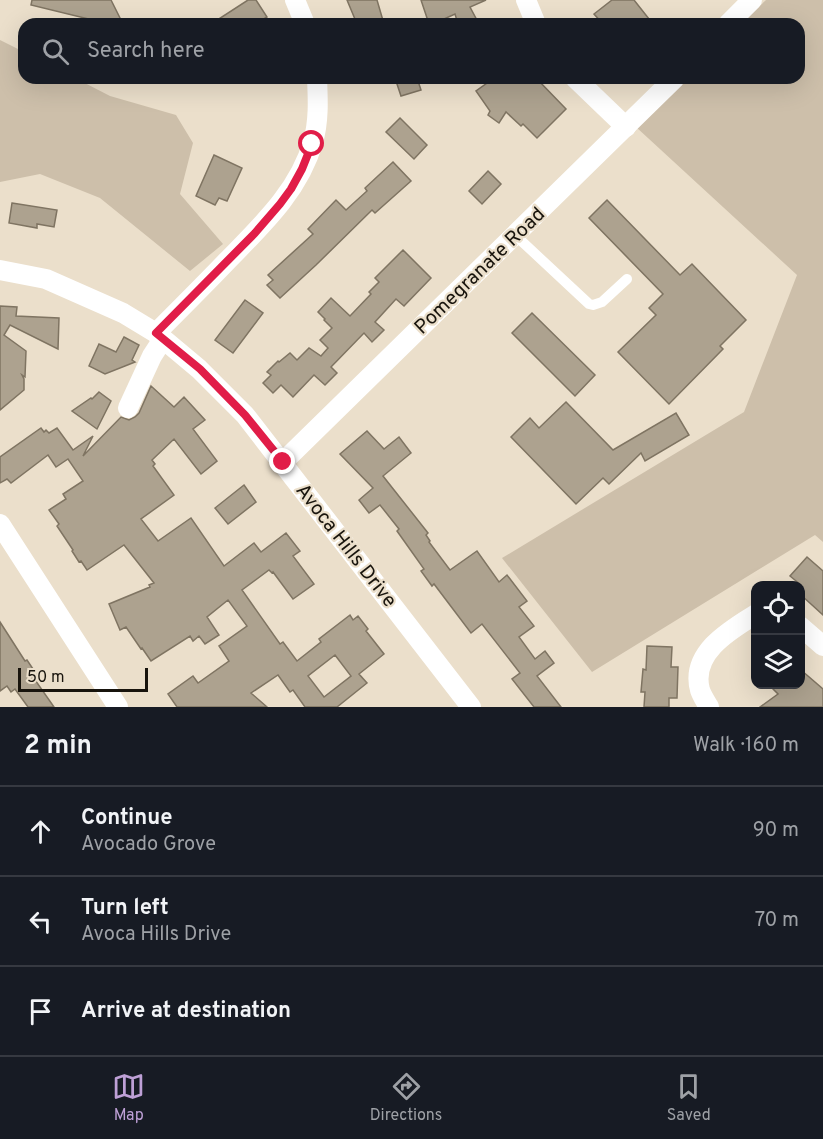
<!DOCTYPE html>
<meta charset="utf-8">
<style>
:root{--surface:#171b24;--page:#20242c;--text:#f1f3f6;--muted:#9ea1a6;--line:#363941;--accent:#bea0d6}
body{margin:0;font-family:Overpass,sans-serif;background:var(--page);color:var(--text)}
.controls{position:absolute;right:18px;bottom:18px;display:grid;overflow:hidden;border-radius:12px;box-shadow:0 6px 24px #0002}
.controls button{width:54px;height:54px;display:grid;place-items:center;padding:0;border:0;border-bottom:2px solid var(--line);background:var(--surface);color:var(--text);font:30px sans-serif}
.scale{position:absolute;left:18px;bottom:15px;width:130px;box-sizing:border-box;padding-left:6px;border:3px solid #18140d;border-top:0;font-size:16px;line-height:21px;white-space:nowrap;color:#18140d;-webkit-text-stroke:4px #ebdfcb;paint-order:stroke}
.stop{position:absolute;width:18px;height:18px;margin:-14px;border:4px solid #e11d48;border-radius:50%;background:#fff}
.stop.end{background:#e11d48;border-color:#fff;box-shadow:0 2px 6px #0008}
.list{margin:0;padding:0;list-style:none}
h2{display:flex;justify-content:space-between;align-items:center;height:78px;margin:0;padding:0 24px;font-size:26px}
h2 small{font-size:20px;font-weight:400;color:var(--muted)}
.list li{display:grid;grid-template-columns:39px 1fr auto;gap:18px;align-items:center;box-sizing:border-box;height:90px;padding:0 24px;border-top:2px solid var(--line)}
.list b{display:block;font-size:22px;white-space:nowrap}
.list p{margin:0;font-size:20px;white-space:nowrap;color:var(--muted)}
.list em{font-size:20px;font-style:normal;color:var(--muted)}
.icon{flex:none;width:33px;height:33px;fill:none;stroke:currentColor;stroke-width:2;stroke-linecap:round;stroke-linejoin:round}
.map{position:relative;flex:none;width:823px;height:707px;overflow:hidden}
.search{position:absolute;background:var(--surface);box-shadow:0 6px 24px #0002;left:18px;right:18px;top:18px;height:66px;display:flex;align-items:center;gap:15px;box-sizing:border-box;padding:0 21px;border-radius:18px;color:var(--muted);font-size:22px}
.sheet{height:348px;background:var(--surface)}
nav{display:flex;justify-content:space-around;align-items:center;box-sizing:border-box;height:84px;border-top:2px solid var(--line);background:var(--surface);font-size:16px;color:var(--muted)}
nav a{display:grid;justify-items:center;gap:3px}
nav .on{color:var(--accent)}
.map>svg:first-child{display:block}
.green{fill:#cdbfaa}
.building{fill:#ada28f;stroke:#7f7462;stroke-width:1.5;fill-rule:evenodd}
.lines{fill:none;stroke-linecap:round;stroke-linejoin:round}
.lane{stroke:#fff;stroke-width:10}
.street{stroke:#fff;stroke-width:20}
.route{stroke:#e11d48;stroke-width:8}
.labels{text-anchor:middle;stroke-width:4.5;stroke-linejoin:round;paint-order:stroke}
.street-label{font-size:20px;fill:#18140d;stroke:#ebdfcb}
</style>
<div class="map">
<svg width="823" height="707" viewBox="0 0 823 707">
<rect width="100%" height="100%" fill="#ebdfcb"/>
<!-- green -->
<g class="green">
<path d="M766,0H823V542L815,535L592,672L502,558L744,412L797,275L636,127L686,78H799V24H741Z"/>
<path d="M0,40L24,52V78H75L110,96L176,115L193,143L180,194L223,244L190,271L100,198L40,174L0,182Z"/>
</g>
<!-- building -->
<g class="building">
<path d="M32,0H111L123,24H109L31,5Z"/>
<path d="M248,0H256L267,17L256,24H211Z"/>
<path d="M347,0H377L384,24H357Z"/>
<path d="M421,0H486L470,7L479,24H458L455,14L433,24H429Z"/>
<path d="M612,0H634L653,24H603L594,14Z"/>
<path d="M395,78H417L421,90L401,96Z"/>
<path d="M484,78H536L566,109L537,138L523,124L521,126L506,112L499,123L488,115L490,111L476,91L487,83Z"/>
<path d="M400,118L427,145L414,159L386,132Z"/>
<path d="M214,155L242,168L227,201L219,198L215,205L196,196Z"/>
<path d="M393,162L411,181L375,213L372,210L316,265L280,298L267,285L273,280L268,275L313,234L308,229L336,200L346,210L367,191L365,188Z"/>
<path d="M488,171L501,184L482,204L469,191Z"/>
<path d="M607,200L680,275L692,264L746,320L720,346L723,349L669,404L618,352L656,315L649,308L663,294L589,218Z"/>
<path d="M12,203L57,210L54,227L37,224V228L9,223Z"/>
<path d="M403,250L431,278L404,306L396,299L375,322L384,330L372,342L364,333L331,367L337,373L325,385L314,375L293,397L281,385L273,393L263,383L271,375L267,372L278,361L279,362L290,353L297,360L309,348L321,356L328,348L320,340L332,328L324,320L325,319L318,312L331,298L350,316L371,294L369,292L379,282L375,278Z"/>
<path d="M245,300L263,313L233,353L215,340Z"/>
<path d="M0,306L17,307L16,316L59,318L58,349L10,325L4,335L26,351L25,377L22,375L24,379V390L0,410Z"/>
<path d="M532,313L595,375L575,396L512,333Z"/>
<path d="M124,337L139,345L132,360L135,362L105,374L89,366L99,344L116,352Z"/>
<path d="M151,386L174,407L184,397L205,420L193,429L217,461L201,474L174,439L152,460L155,464L153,466L174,495L141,519L158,541L191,518L224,566L254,543L261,552L286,533L300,551L293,556L314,584L293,599L273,572L272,573L269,570L242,590L280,644L283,642L297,661L321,642L319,639L350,615L353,620L358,616L368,629L366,631L384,654L359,674L367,683L337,707H305L293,690L290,692L278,675L251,693L267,707H177L168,694L193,676L198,683L229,661L219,646L247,626L228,600L207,617L219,635L205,644L199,636L193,641L190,636L151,661L142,648L141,649L126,627L120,630L109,604L150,587L149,585L154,583L124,545L87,570L81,561L79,562L72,551L73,550L57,526L59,524L49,510L66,499L63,494L83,481L68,459L56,467L48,455L11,483L7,479L0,483V457L41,428L44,432L46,430L49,433L57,428L73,450L93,436L83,456L121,417L129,420L135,417L139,413ZM335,655L351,676L324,697L308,676Z"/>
<path d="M99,392L111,401L97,429L72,411L91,398L92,399Z"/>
<path d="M566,402L613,450L676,413L689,435L645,461L641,453L609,484L603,478L576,504L511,437L530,418L539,428Z"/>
<path d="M367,431L384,449L399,437L411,453L383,476L428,533L426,535L430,541L429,542L450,570L477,551L499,582L507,575L527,601L519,607L534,626L519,637L535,659L545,651L554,663L537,676L561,707H534L512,679L520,673L482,624L471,633L434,584L432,586L421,571L424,569L397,531L399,529L380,505L369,513L359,500L373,488L340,454Z"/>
<path d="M244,485L256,502L228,524L215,508Z"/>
<path d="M807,557L823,571V615L801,595V585L790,576Z"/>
<path d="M0,622L25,661L27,660L37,675L33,677L54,707H28L15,689L11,692L7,686L0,691Z"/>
<path d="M647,646L672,647L671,667H678L677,698H669V707H644L645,692H641L643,669L646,670Z"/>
<path d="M801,670L823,689V707H760L778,694L768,684H801Z"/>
</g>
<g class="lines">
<!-- lane -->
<path class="lane" d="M515,235L589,304L593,305L602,302L627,279"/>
<!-- street -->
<g class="street">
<path d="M295,0L305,24"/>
<path d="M526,0L536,24"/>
<path d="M728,24L752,0"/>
<path d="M575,78L626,127"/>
<path d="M0,270L46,279L123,313L156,333L199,369L245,415L471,707"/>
<path d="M156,333C180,309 204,285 227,261C261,226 299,191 313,142C319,121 318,100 317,78"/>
<path d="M128,408L152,356L163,339"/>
<path d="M283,462L675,78"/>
<path d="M0,524L118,707"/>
<path d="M800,626L823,646"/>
<path d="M709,707C706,702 702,696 700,690C690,653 730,630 756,614"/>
</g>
</g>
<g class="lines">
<!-- route -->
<path class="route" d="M283,462L245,415L200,369L156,333L255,233L280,204L291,189L302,169L312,144"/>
</g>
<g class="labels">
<!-- street labels -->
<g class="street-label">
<text transform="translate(479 270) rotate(-44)" y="7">Pomegranate Road</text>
<text transform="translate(347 545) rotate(52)" y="7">Avoca Hills Drive</text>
</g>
</g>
</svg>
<div class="controls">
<button><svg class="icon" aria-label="locate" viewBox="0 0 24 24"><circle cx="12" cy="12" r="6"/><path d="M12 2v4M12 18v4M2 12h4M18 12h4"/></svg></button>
<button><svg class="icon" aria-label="layers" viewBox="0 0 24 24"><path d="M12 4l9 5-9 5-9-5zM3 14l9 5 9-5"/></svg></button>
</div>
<div class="scale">50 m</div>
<div class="stop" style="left:312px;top:144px"></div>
<div class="stop end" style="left:283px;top:462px"></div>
<div class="search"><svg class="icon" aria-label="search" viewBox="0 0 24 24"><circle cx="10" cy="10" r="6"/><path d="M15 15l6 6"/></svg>Search here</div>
</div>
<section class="sheet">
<h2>2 min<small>Walk · 160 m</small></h2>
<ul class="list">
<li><svg class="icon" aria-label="ahead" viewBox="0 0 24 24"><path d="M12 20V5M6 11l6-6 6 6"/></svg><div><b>Continue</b><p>Avocado Grove</p></div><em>90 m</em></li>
<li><svg class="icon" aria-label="left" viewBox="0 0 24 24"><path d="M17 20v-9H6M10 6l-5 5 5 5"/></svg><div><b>Turn left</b><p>Avoca Hills Drive</p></div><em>70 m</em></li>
<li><svg class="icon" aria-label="arrive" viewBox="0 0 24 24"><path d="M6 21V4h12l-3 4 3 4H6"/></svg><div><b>Arrive at destination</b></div></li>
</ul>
</section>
<nav>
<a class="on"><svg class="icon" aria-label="map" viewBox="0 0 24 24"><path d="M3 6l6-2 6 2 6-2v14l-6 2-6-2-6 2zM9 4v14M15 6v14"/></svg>Map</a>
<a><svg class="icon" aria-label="directions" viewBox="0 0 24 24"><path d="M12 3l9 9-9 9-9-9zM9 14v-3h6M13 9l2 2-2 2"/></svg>Directions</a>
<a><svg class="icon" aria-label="saved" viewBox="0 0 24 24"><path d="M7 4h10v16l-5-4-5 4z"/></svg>Saved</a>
</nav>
